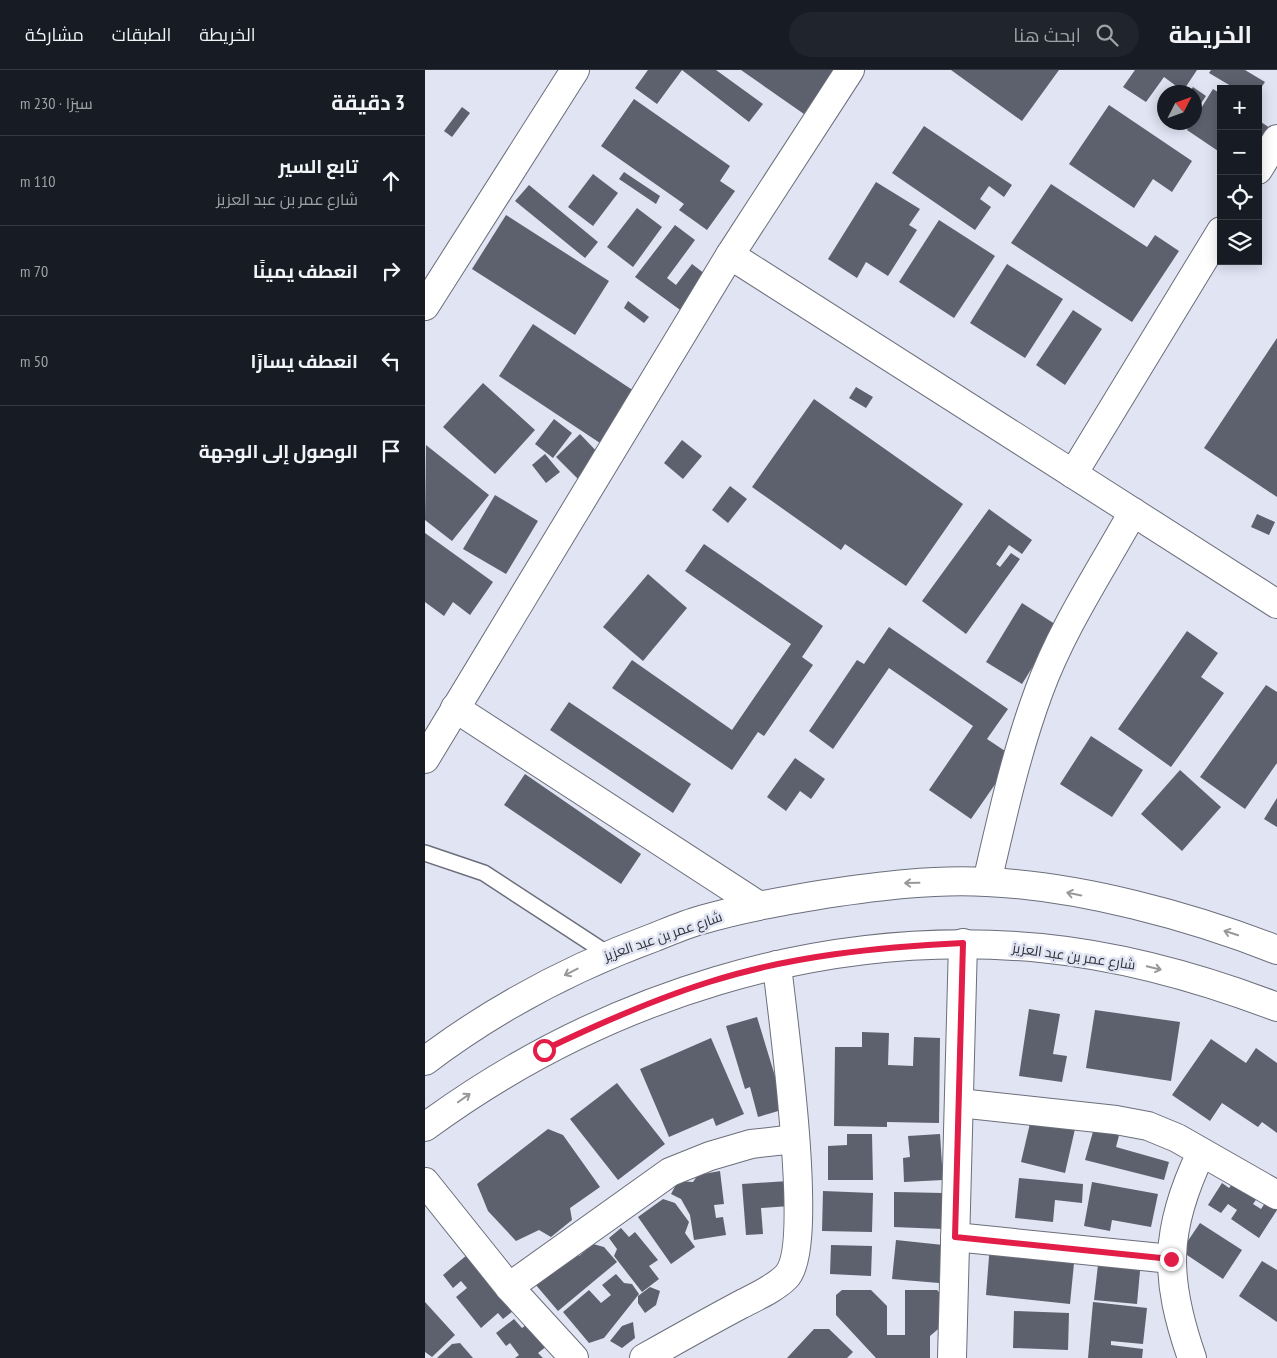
<!DOCTYPE html>
<html lang="ar">
<meta charset="utf-8">
<style>
:root{--surface:#171b24;--page:#20242c;--text:#f1f3f6;--muted:#9ea1a6;--line:#363941}
body{margin:0;font-family:"PT Sans Narrow",Cairo,sans-serif;background:var(--page);color:var(--text);direction:rtl}
.controls{position:absolute;right:15px;top:15px;display:grid;overflow:hidden;border-radius:0px;box-shadow:0 2px 12px #0003}
.controls button{width:45px;height:45px;display:grid;place-items:center;padding:0;border:0;border-bottom:1px solid var(--line);background:var(--surface);color:var(--text);font:25px sans-serif}
.compass{position:absolute;left:732px;top:15px;width:45px;height:45px;border-radius:50%;background:var(--surface);box-shadow:0 2px 12px #0003;rotate:48deg}
.stop{position:absolute;width:15px;height:15px;margin:-11px;border:4px solid #e11d48;border-radius:50%;background:#fff}
.stop.end{background:#e11d48;border-color:#fff;box-shadow:0 1px 5px #0008}
.list{margin:0;padding:0;list-style:none}
h2{display:flex;justify-content:space-between;align-items:center;height:65px;margin:0;padding:0 20px;font-size:21px}
h2 small{font-size:16px;font-weight:400;color:var(--muted)}
.list li{display:grid;grid-template-columns:32px 1fr auto;gap:15px;align-items:center;box-sizing:border-box;height:90px;padding:0 20px;border-top:1px solid var(--line)}
.list b{display:block;font-size:19px;white-space:nowrap}
.list p{margin:0;font-size:16px;white-space:nowrap;color:var(--muted)}
.list em{font-size:16px;font-style:normal;color:var(--muted)}
.icon{flex:none;width:28px;height:28px;fill:none;stroke:currentColor;stroke-width:2;stroke-linecap:round;stroke-linejoin:round}
.map{position:relative;flex:none;width:852px;height:1288px;overflow:hidden;direction:ltr}
header{display:flex;align-items:center;gap:30px;box-sizing:border-box;height:70px;padding:0 25px;background:var(--surface);border-bottom:1px solid var(--line)}
header strong{font-size:24px}
nav{display:flex;gap:28px;margin-inline-start:auto;font-size:18px}
.search{width:350px;height:45px;background:var(--page);display:flex;align-items:center;gap:12px;box-sizing:border-box;padding:0 18px;border-radius:28px;color:var(--muted);font-size:19px}
main{display:flex}
aside{flex:1;background:var(--surface)}
.map>svg:first-child{display:block}
.building{fill:#5d606d}
.lines{fill:none;stroke-linecap:round;stroke-linejoin:round}
.service-casing{stroke:#6b6e7b;stroke-width:18}
.minor-casing{stroke:#6b6e7b;stroke-width:30}
.tertiary-casing{stroke:#6b6e7b;stroke-width:30}
.service{stroke:#fff;stroke-width:15}
.minor{stroke:#fff;stroke-width:28}
.tertiary{stroke:#fff;stroke-width:28}
.oneway{stroke:#97989a}
.route{stroke:#e11d48;stroke-width:6}
.labels{text-anchor:middle;stroke-width:5;stroke-linejoin:round;paint-order:stroke}
.street-label{font-size:14px;fill:#2f3036;stroke:#e0e4f3}
</style>
<header>
<strong>الخريطة</strong>
<div class="search"><svg class="icon" aria-label="search" viewBox="0 0 24 24"><circle cx="10" cy="10" r="6"/><path d="M15 15l6 6"/></svg>ابحث هنا</div>
<nav><a>الخريطة</a><a>الطبقات</a><a>مشاركة</a></nav>
</header>
<main>
<div class="map">
<svg width="852" height="1288" viewBox="0 0 852 1288">
<rect width="100%" height="100%" fill="#e0e4f3"/>
<!-- building -->
<g class="building">
<path d="M223,0H291L338,34L324,52L257,0L232,34L210,18Z"/>
<path d="M316,0H410L379,44Z"/>
<path d="M526,0H634L597,51Z"/>
<path d="M710,0H772L758,21L739,7L721,32L698,17Z"/>
<path d="M786,0H820L840,12L833,22V19H811L784,3Z"/>
<path d="M768,17L781,26L775,35L770,31V22H764Z"/>
<path d="M788,19L796,24V83L762,60L766,52H770V48Z"/>
<path d="M209,29L305,96L295,111L310,121L282,160L254,140L259,134L176,76Z"/>
<path d="M684,35L767,91L747,122L728,109L709,138L644,94Z"/>
<path d="M37,37L45,43L27,67L19,61Z"/>
<path d="M833,50L845,58L833,75Z"/>
<path d="M499,56L587,115L579,127L564,116L555,129L566,137L550,160L467,103Z"/>
<path d="M199,102L235,126L231,134L194,109Z"/>
<path d="M168,104L193,123L168,156L143,137Z"/>
<path d="M451,112L495,139L484,155L492,160L463,206L441,192L432,208L403,189Z"/>
<path d="M626,114L722,177L730,165L754,181L707,252L586,173Z"/>
<path d="M104,115L173,172L160,188L90,131Z"/>
<path d="M212,138L237,157L208,197L182,177Z"/>
<path d="M81,145L184,211L150,265L47,199Z"/>
<path d="M514,150L570,186L529,248L474,212Z"/>
<path d="M250,155L270,170L242,208L251,215L267,194L284,207L258,242L210,207Z"/>
<path d="M582,194L638,229L600,288L545,253Z"/>
<path d="M203,231L224,247L219,253L199,238Z"/>
<path d="M648,240L677,259L640,315L611,295Z"/>
<path d="M108,254L209,321L175,373L74,306Z"/>
<path d="M852,268V427L779,378Z"/>
<path d="M58,313L110,360L70,404L18,357Z"/>
<path d="M431,317L448,327L441,338L424,328Z"/>
<path d="M389,329L538,434L481,516L420,474L416,480L327,417Z"/>
<path d="M129,349L147,363L128,388L110,374Z"/>
<path d="M155,364L176,386L153,409L131,387Z"/>
<path d="M257,370L277,386L258,409L239,393Z"/>
<path d="M1,375L64,425L27,471L0,450Z"/>
<path d="M120,384L135,402L121,413L107,395Z"/>
<path d="M305,416L322,429L303,453L287,440Z"/>
<path d="M70,425L113,451L81,504L38,479Z"/>
<path d="M564,439L607,470L597,484L584,475L571,494L575,497L586,483L595,489L541,564L497,531Z"/>
<path d="M832,444L850,452L844,465L826,457Z"/>
<path d="M0,463L68,512L45,545L28,532L19,546L0,532Z"/>
<path d="M279,474L398,556L377,587L388,595L339,666L333,662L307,700L187,618L207,590L307,660L366,574L260,501Z"/>
<path d="M223,504L262,538L218,591L178,557Z"/>
<path d="M597,533L633,556L597,614L561,592Z"/>
<path d="M464,557L583,639L562,669L589,687L546,749L504,720L548,656L464,598L408,679L384,661L432,590L439,594Z"/>
<path d="M762,561L793,583L776,607L799,623L746,697L693,659Z"/>
<path d="M841,615L852,622V693L820,739L775,707Z"/>
<path d="M144,632L266,714L248,743L125,660Z"/>
<path d="M666,666L718,700L687,747L635,714Z"/>
<path d="M370,688L400,709L386,729L375,721L361,741L342,727Z"/>
<path d="M755,700L796,737L757,781L716,744Z"/>
<path d="M100,704L216,784L196,814L79,735Z"/>
<path d="M852,728V757L839,749Z"/>
<path d="M604,939L635,944L628,984L642,986L637,1012L594,1006Z"/>
<path d="M670,940L755,952L746,1011L661,998Z"/>
<path d="M332,947L360,1039L333,1047L325,1017L320,1019L301,956Z"/>
<path d="M437,962L464,963L463,995L488,996L489,967L515,968L514,1053L462,1052V1057L409,1056L410,977H437Z"/>
<path d="M286,968L319,1044L291,1056L288,1048L244,1067L215,999Z"/>
<path d="M786,969L821,993L831,978L852,993V1063L837,1052L833,1057L797,1033L785,1051L747,1025Z"/>
<path d="M192,1013L240,1074L193,1110L145,1049Z"/>
<path d="M606,1049L650,1059L640,1103L596,1092Z"/>
<path d="M671,1051L696,1058L691,1077L744,1092L739,1110L660,1090Z"/>
<path d="M123,1059L138,1065L175,1117L145,1138L147,1150L126,1167L114,1160L91,1171L63,1141L52,1114Z"/>
<path d="M422,1064H447L448,1110H403V1076L422,1075Z"/>
<path d="M515,1064L518,1110L479,1112L478,1088L485,1087L483,1066Z"/>
<path d="M295,1101L299,1134L289,1135L291,1148L298,1147L301,1165L269,1170L265,1145L256,1129L246,1124L253,1111L268,1112L273,1105Z"/>
<path d="M594,1108L658,1114L657,1133L630,1130L628,1152L590,1148Z"/>
<path d="M363,1111L365,1136L336,1138L338,1164L321,1165L317,1114Z"/>
<path d="M667,1112L733,1124L726,1157L687,1150L685,1161L659,1156Z"/>
<path d="M809,1112L833,1127L828,1134L836,1139L840,1133L852,1140L834,1168L806,1149L812,1140L803,1134L796,1143L783,1135L797,1113L804,1118Z"/>
<path d="M398,1121L448,1123L447,1162L397,1161Z"/>
<path d="M469,1122L518,1123V1159L469,1157Z"/>
<path d="M238,1129L250,1133L264,1152L260,1163L270,1177L246,1194L213,1147Z"/>
<path d="M775,1153L817,1180L798,1209L756,1181Z"/>
<path d="M196,1158L204,1167L210,1162L233,1190L224,1196L234,1209L217,1222L189,1186L192,1179L184,1168Z"/>
<path d="M471,1170L518,1175L514,1213L467,1209Z"/>
<path d="M168,1174L179,1177L192,1192L133,1241L105,1208L145,1175L154,1186Z"/>
<path d="M565,1174L650,1183L645,1234L561,1225Z"/>
<path d="M406,1175L447,1176L446,1206L405,1204Z"/>
<path d="M42,1185L93,1237L78,1249L73,1243L56,1258L31,1227L42,1218L36,1211L28,1218L18,1205Z"/>
<path d="M674,1186L716,1190L712,1234L669,1230Z"/>
<path d="M837,1191L852,1200V1252L814,1226Z"/>
<path d="M191,1204L199,1213L207,1214L214,1224L179,1268L164,1273L138,1242L164,1220L176,1233L186,1225L177,1215Z"/>
<path d="M225,1217L235,1221L231,1235L220,1243L213,1233V1226Z"/>
<path d="M417,1220H446L462,1236V1265H480V1220H512L519,1227V1254L505,1266V1288H451L411,1245V1225Z"/>
<path d="M0,1232L30,1265L7,1287L0,1282Z"/>
<path d="M668,1232L722,1238L718,1274L686,1271V1275L718,1279L717,1288H663Z"/>
<path d="M589,1241L644,1243L643,1280L588,1278Z"/>
<path d="M89,1249L97,1258L109,1249L127,1272L113,1283L118,1288H90L94,1285L85,1273L81,1276L71,1263Z"/>
<path d="M208,1252L210,1268L197,1278L185,1271L197,1256Z"/>
<path d="M389,1259H404L428,1282L422,1288H362Z"/>
<path d="M35,1273L48,1288H12L27,1274Z"/>
</g>
<g class="lines">
<!-- service casing -->
<g class="service-casing">
<path id="service" d="M0,783L59,803L183,884"/>
</g>
<!-- minor casing -->
<g class="minor-casing">
<g id="minor">
<path d="M833,100L852,69"/>
<path d="M305,185L852,534"/>
<path d="M0,236L150,0"/>
<path d="M648,404L796,161"/>
<path d="M30,638L333,835"/>
<path d="M0,689L305,185L425,0"/>
<path d="M562,812C577,747 591,683 614,621C637,558 676,500 708,442"/>
<path d="M534,1033L691,1050L723,1056L752,1068L852,1125"/>
<path d="M0,1112L84,1217L149,1288"/>
<path d="M530,1167L746,1189"/>
<path d="M84,1217L245,1102L285,1086L326,1074L370,1069"/>
<path d="M219,1288C251,1270 283,1252 315,1235C330,1227 349,1219 361,1207C391,1177 357,945 352,895"/>
<path d="M527,1288L538,873"/>
<path d="M767,1288C739,1208 739,1160 776,1083"/>
</g>
</g>
<!-- tertiary casing -->
<g class="tertiary-casing">
<g id="tertiary">
<path d="M0,991C70,938 148,897 230,867C245,861 261,854 276,850C317,838 358,831 400,824C454,816 508,809 562,812C654,816 766,846 852,880"/>
<path d="M0,1057C177,927 396,857 616,878C697,886 776,908 852,937"/>
</g>
</g>
<!-- service -->
<use href="#service" class="service"/>
<!-- minor -->
<use href="#minor" class="minor"/>
<!-- tertiary -->
<use href="#tertiary" class="tertiary"/>
</g>
<!-- one-way arrows -->
<defs><path id="oneway-shaft" d="M-6 0H5M1.5-3L5.5 0L1.5 3" fill="none" stroke-width="1.6" stroke-linecap="round" stroke-linejoin="round" transform="scale(1.25)"/></defs>
<g class="oneway">
<use href="#oneway-shaft" transform="translate(487 813) rotate(179)"/>
<use href="#oneway-shaft" transform="translate(649 824) rotate(-169)"/>
<use href="#oneway-shaft" transform="translate(806 863) rotate(-162)"/>
<use href="#oneway-shaft" transform="translate(729 898) rotate(13)"/>
<use href="#oneway-shaft" transform="translate(146 902) rotate(153)"/>
<use href="#oneway-shaft" transform="translate(39 1028) rotate(-35)"/>
</g>
<g class="lines">
<!-- route -->
<path class="route" d="M119,980C173,954 227,930 284,912C365,886 453,877 538,873L530,1167L746,1189"/>
</g>
<g class="labels">
<!-- street labels -->
<g class="street-label">
<text transform="translate(238 866) rotate(-19)" y="5">شارع عمر بن عبد العزيز</text>
<text transform="translate(649 886) rotate(8)" y="5">شارع عمر بن عبد العزيز</text>
</g>
</g>
</svg>
<div class="controls">
<button>+</button>
<button>−</button>
<button><svg class="icon" aria-label="locate" viewBox="0 0 24 24"><circle cx="12" cy="12" r="6"/><path d="M12 2v4M12 18v4M2 12h4M18 12h4"/></svg></button>
<button><svg class="icon" aria-label="layers" viewBox="0 0 24 24"><path d="M12 4l9 5-9 5-9-5zM3 14l9 5 9-5"/></svg></button>
</div>
<svg class="compass" viewBox="-18 -18 36 36"><path d="M0-13l5 13h-10z" fill="#e53935"/><path d="M0 13l5-13h-10z" fill="#9ea1a6"/></svg>
<div class="stop" style="left:119px;top:980px"></div>
<div class="stop end" style="left:746px;top:1189px"></div>
</div>
<aside>
<h2>3 دقيقة<small>سيرًا · 230 m</small></h2>
<ul class="list">
<li><svg class="icon" aria-label="ahead" viewBox="0 0 24 24"><path d="M12 20V5M6 11l6-6 6 6"/></svg><div><b>تابع السير</b><p>شارع عمر بن عبد العزيز</p></div><em>110 m</em></li>
<li><svg class="icon" aria-label="right" viewBox="0 0 24 24"><path d="M7 20v-9h11M14 6l5 5-5 5"/></svg><div><b>انعطف يمينًا</b></div><em>70 m</em></li>
<li><svg class="icon" aria-label="left" viewBox="0 0 24 24"><path d="M17 20v-9H6M10 6l-5 5 5 5"/></svg><div><b>انعطف يسارًا</b></div><em>50 m</em></li>
<li><svg class="icon" aria-label="arrive" viewBox="0 0 24 24"><path d="M6 21V4h12l-3 4 3 4H6"/></svg><div><b>الوصول إلى الوجهة</b></div></li>
</ul>
</aside>
</main>
